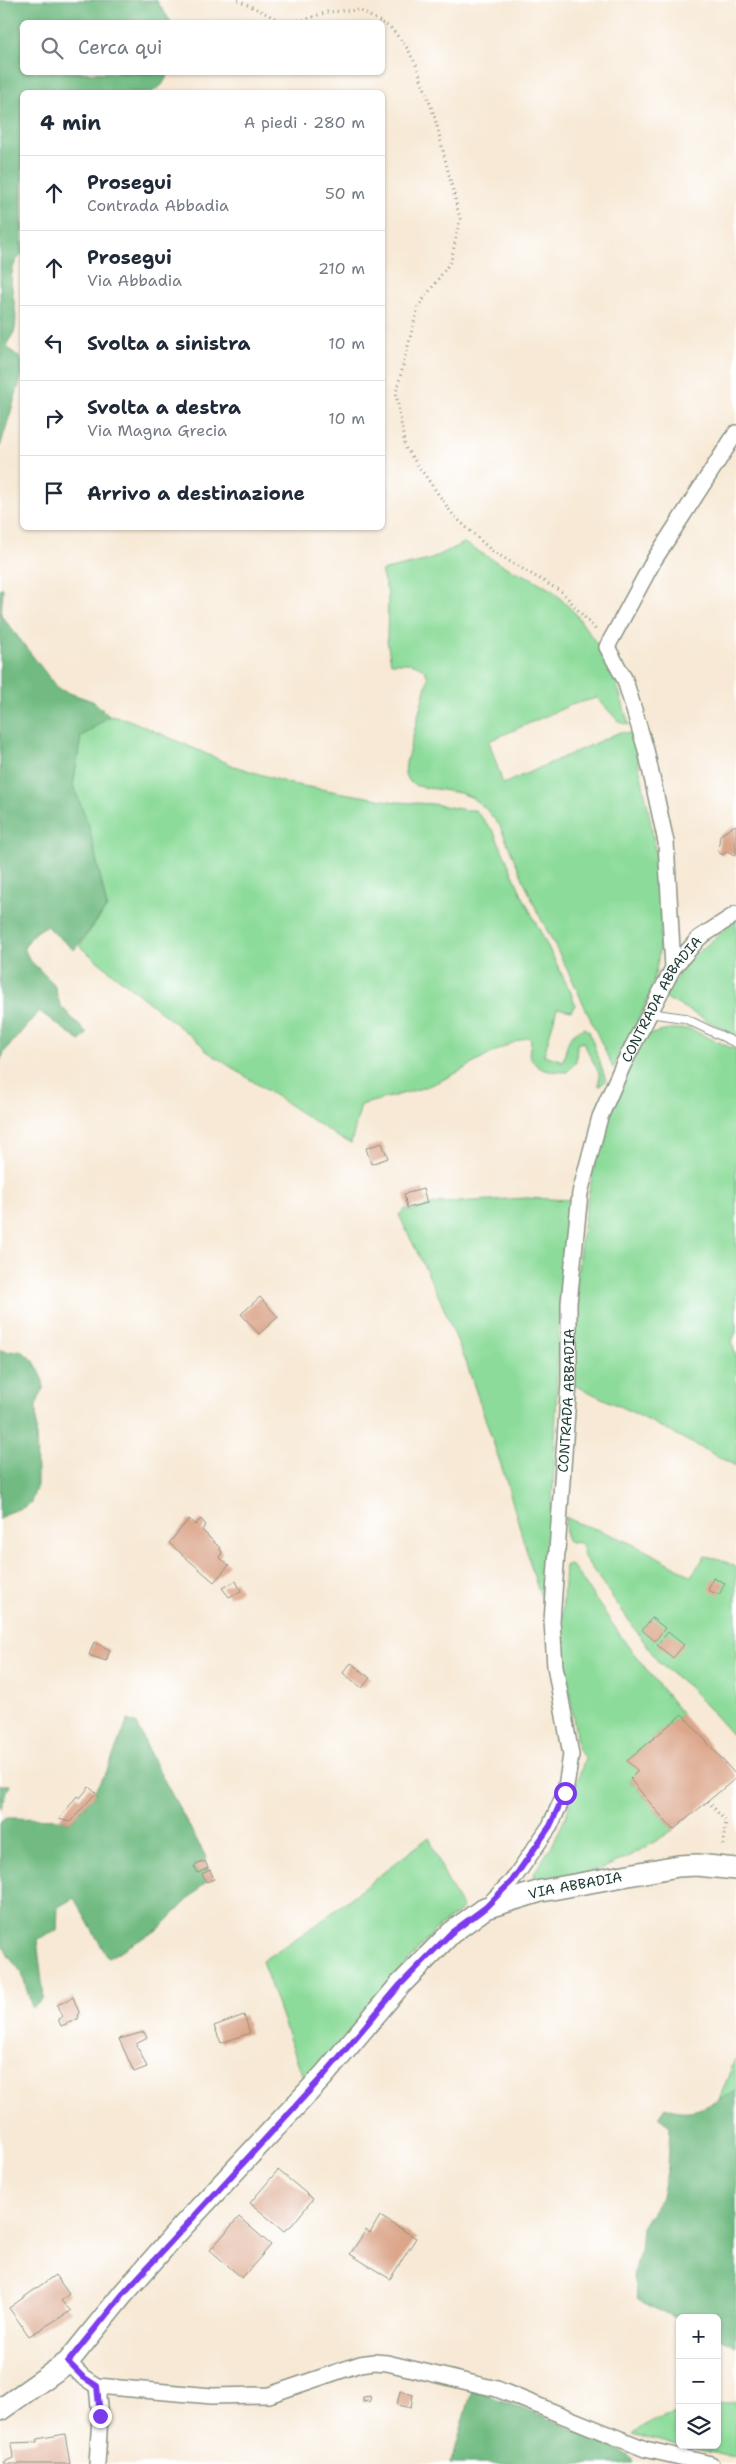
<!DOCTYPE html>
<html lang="it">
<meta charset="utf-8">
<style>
:root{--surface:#fff;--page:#f2f2f3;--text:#1f2937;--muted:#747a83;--line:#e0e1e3}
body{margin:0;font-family:"Shantell Sans",sans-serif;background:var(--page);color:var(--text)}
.controls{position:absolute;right:15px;bottom:15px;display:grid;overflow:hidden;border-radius:8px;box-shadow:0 1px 4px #0004}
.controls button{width:45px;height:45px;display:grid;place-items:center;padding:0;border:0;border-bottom:1px solid var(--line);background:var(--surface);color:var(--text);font:25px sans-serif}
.stop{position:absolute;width:15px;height:15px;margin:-11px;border:4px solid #7c3aed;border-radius:50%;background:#fff}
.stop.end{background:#7c3aed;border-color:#fff;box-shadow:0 1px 5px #0008}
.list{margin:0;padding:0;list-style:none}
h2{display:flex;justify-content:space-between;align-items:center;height:65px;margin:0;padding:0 20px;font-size:21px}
h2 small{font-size:16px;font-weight:400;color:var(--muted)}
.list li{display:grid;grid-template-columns:32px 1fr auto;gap:15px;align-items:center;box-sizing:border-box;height:75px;padding:0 20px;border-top:1px solid var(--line)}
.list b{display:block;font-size:19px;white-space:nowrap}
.list p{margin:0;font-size:16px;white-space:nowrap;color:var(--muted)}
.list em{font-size:16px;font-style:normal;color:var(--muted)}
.icon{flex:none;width:28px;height:28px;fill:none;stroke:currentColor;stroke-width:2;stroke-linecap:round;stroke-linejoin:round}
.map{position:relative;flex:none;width:736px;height:2464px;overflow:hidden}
.search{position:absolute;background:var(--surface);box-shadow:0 1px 4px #0004;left:20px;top:20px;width:365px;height:55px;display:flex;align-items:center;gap:12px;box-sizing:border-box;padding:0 18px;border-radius:8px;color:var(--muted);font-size:19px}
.panel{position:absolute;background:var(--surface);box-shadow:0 1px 4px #0004;left:20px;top:90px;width:365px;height:440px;border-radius:8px}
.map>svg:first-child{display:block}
.green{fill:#8cdb9a;stroke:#568c67}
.forest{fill:#71bb82;stroke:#487c5b}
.building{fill:#dba68a}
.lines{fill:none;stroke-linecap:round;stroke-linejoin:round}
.lane-casing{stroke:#8b9384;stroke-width:10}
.street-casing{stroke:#8b9384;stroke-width:18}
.secondary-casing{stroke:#8b9384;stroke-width:24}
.path{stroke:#8b9384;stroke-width:3;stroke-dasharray:1 4;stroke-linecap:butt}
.lane{stroke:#fff;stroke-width:8}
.street{stroke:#fff;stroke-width:15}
.secondary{stroke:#fff;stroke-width:21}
.route{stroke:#7c3aed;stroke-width:6}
.labels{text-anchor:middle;stroke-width:4;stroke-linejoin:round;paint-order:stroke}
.street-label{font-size:14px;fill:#1f3d34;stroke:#fff}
</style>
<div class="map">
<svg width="736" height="2464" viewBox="0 0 736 2464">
<rect width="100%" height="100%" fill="#fff"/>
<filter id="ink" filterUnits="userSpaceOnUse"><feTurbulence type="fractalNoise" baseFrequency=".02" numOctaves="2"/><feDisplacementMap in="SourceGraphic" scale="10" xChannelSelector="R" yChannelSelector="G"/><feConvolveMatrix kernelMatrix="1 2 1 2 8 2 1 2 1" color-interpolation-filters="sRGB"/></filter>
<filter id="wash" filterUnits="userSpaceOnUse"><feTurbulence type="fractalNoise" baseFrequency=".0096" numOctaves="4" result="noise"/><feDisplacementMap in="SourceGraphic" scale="20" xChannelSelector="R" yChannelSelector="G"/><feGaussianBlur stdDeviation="1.12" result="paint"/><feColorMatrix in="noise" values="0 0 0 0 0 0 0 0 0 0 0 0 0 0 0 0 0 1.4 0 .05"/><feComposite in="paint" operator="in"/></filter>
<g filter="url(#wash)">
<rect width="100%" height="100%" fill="#f7e9d5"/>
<!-- green -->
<g class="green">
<path d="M464,543L502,565L533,579L553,591L575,613L611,664L629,725L619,722L597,698L571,705L489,741L503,784L620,732L632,734C648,808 674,909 653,982C645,1013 627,1040 613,1068L571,977L537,911L500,826L485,808L471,797L460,793L417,786L410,782L405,775L406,763L428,678C423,661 406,663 391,663L387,640L388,594L381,571L429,560Z"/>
<path d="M109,716L127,719L234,766L291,784L396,802L433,804L466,810H475L494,832L523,897L571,993L575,1005L571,1011L557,1008L544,1055L563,1061C568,1044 567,1033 585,1028L589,1031L606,1081L599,1086V1073L583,1042L577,1044L576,1062L567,1072C549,1071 538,1073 529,1055L531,1040L528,1037C492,1049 463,1073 428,1086C406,1094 383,1098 361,1105L351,1143L338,1137L205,1050L203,1046L79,946L107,907L73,785L81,737Z"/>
<path d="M736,920V1036L664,997L687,962Z"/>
<path d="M673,1029H690L736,1050V1333L731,1342L736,1355V1466L638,1415L570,1383C572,1313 578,1244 592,1176C597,1153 601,1131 609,1109C619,1083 633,1059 647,1035Z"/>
<path d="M527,1198L572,1200L559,1320L554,1471L545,1605L537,1587L506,1480L466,1362L440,1299L399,1215L407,1208L409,1211L439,1203Z"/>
<path d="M565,1517C575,1522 583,1525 593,1528C625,1539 662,1558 691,1576L705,1556L720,1559L736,1567V1739L691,1689L659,1663L584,1557L582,1544L575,1542L572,1544L566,1539Z"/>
<path d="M568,1564L574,1568L627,1645L682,1714L627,1761L638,1771L630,1780L673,1830C632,1857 587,1882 536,1879L534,1873L554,1842L566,1816L585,1758L578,1750L561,1634L565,1566Z"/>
<path d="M429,1837L446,1878L463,1909L435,1930L305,2083L262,1961L316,1925Z"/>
<path d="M735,2059L736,2091L719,2100Z"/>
<path d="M736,2401V2458L633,2435C647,2422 660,2416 680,2413V2445H717V2406Z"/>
</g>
<!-- forest -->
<g class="forest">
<path d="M0,0H156L171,22H22V72L169,73L162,85L152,92H22V253C0,277 20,301 15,329C14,334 8,341 6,346L21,359L22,375L0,447Z"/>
<path d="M0,588H3L1,615L58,689L95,702L109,716L81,737L73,785L89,826L107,907L74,950L46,926L33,934L24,948L29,959L54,984L60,1005L87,1034L80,1041L39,1011L5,1051L0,1061Z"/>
<path d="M0,1349L6,1352L20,1350L33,1360L41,1373L44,1387L36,1405L37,1485L31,1502L27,1506L7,1513L0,1520Z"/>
<path d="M128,1720L137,1724L152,1758L207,1859L194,1866L198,1873L208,1868L210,1870L203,1874L206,1882L159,1929L108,1958L74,1898L58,1907L57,1931L37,1939L44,1999L32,2008L22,1973L9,1957L0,1940V1823L3,1819L8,1818L59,1819L70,1822L96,1793L94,1791L105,1775Z"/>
<path d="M0,1785H10L0,1810Z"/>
<path d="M736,2091V2346L717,2337V2318H680V2320L638,2300L633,2277L640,2251L642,2227L662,2196L668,2167L670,2126L658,2117L665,2107C694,2119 710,2103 736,2091Z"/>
<path d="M472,2390L531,2411L620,2450L631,2458L633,2464H451Z"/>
</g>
<g id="blocks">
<!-- building -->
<g class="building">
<path d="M736,825V856L727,851L723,855L718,852L720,835Z"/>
<path d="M382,1143L388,1158L371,1164L366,1148Z"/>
<path d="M423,1189L427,1203L407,1208L404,1194Z"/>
<path d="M260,1297L278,1317L259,1334L241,1314Z"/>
<path d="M189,1519L195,1525L201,1519L206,1525L202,1530L220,1548L222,1553L219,1557L229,1565L214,1582L169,1543Z"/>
<path d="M713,1578L725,1583L719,1595L708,1590Z"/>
<path d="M236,1581L241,1591L229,1597L222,1588Z"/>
<path d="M652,1618L665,1628L655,1641L642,1630Z"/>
<path d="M668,1632L684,1645L673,1658L657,1645Z"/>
<path d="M94,1642L110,1650L106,1661L89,1655Z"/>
<path d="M351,1663L370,1678L362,1688L343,1673Z"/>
<path d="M682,1714L736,1775V1778L673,1830L630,1779L638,1771L627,1761Z"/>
<path d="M89,1787L96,1793L70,1822L59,1819L77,1796L80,1798Z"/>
<path d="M205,1861L208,1868L198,1873L194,1866Z"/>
<path d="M210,1870L214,1879L206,1882L202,1874Z"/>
<path d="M73,1997L79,2012L78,2019L61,2026L58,2019L62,2017L57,2005Z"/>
<path d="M244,2015L250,2033L221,2043L214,2026Z"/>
<path d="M144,2032L147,2038L136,2044L147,2067L134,2072L119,2039Z"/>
<path d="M278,2170L313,2199L292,2225L284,2231L250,2203Z"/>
<path d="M380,2216L416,2238L390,2279L350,2254L366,2230L370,2233Z"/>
<path d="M239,2217L271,2245L242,2278L210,2250Z"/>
<path d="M55,2275L69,2294L61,2301L71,2311L29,2336L9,2308Z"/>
<path d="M400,2391L413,2395L411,2408L397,2405Z"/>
<path d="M370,2396L371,2401L363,2402V2397Z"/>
<path d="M65,2434L70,2464H5L4,2462L13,2458L11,2443L37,2442V2439Z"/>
</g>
</g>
</g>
<g filter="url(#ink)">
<use href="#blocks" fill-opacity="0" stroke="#8b9384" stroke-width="1"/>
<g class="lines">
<!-- lane casing -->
<g class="lane-casing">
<path id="lane" d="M649,1013L684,1018L736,1043"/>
</g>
<!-- street casing -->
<g class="street-casing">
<g id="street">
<path d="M673,968L666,842L646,750L625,680L607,647L654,560L736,433"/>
<path id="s1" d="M488,1905L512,1881L550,1826L565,1793L571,1755L555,1666L552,1621L569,1383V1303L580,1193L600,1117L623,1065L673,968L699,938L736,914"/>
<path d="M68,2362L83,2377L97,2386L212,2396L269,2395L360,2364L374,2362L387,2363L497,2389L645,2449L711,2464"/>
<path d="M97,2386L100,2417L97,2464"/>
</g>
</g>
<!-- secondary casing -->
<g class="secondary-casing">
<g id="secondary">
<path id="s2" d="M0,2410L68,2362L123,2294L182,2227L324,2075L400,1985L451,1933L485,1908L541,1891L678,1866L697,1865L736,1869"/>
</g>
</g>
<!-- path -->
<g class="path">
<path d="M238,0L281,21L304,20L327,12L359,10L381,22"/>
<path d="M382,23L390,27L408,49L417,67L435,118L460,219L451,261L418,307L396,393L405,447L453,515L492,551L562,592L596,630"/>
<path d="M708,1801L726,1822L722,1849"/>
</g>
<!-- lane -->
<use href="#lane" class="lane"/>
<!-- street -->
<use href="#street" class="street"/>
<!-- secondary -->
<use href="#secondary" class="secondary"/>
</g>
</g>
<g class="lines" filter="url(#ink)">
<!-- route -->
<path class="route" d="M100,2416L97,2386L83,2377L68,2362L123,2294L324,2075L400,1985L451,1933L485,1908L512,1881L550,1826L565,1793"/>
</g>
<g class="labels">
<!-- street labels -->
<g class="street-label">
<text dy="5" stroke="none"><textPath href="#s1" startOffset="952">CONTRADA ABBADIA</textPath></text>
<text dy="5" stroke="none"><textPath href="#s1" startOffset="532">CONTRADA ABBADIA</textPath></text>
<text dy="5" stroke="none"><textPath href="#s2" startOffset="794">VIA ABBADIA</textPath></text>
</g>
</g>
</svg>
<div class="controls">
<button>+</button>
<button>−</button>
<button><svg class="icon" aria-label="layers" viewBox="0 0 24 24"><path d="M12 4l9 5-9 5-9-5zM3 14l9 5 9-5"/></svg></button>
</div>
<div class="stop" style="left:565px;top:1793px"></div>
<div class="stop end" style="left:100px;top:2416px"></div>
<div class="search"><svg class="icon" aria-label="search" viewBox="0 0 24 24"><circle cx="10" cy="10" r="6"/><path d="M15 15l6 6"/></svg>Cerca qui</div>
<section class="panel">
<h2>4 min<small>A piedi · 280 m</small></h2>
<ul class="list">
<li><svg class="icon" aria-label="ahead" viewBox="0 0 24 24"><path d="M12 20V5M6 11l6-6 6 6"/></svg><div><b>Prosegui</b><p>Contrada Abbadia</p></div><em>50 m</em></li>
<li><svg class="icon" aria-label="ahead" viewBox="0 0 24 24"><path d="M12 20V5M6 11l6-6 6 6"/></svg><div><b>Prosegui</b><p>Via Abbadia</p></div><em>210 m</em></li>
<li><svg class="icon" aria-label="left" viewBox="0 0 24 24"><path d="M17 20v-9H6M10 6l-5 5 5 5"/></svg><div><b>Svolta a sinistra</b></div><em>10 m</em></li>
<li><svg class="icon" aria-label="right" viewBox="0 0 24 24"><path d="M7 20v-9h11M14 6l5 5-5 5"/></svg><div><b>Svolta a destra</b><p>Via Magna Grecia</p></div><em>10 m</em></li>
<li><svg class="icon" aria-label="arrive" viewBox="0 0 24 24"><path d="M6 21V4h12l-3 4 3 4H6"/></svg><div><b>Arrivo a destinazione</b></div></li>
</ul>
</section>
</div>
